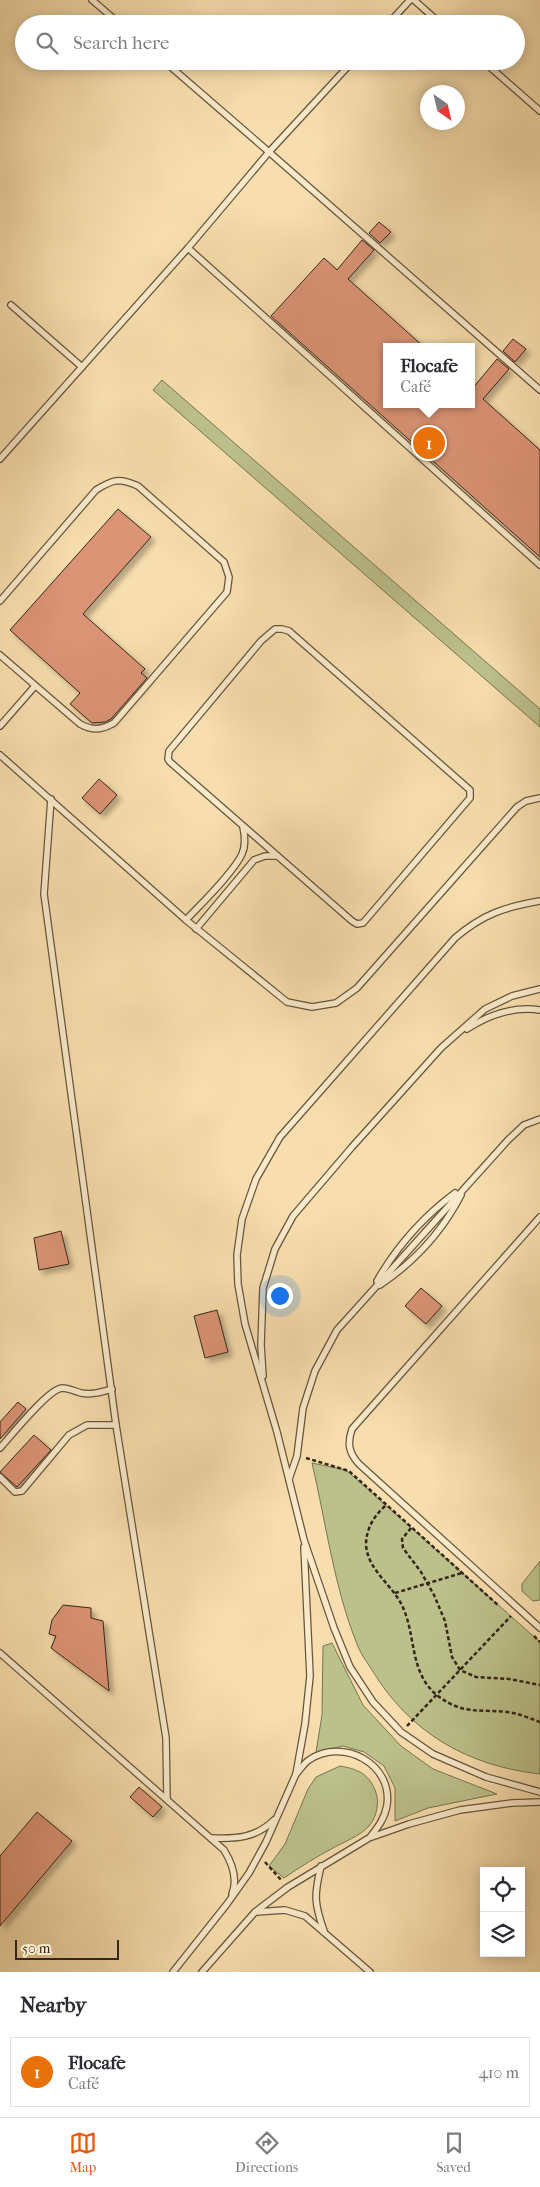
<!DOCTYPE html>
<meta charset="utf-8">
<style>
:root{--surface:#fff;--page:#f2f2f3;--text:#2b2b33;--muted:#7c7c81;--line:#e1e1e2;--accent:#ea580c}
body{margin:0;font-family:"IM FELL French Canon",serif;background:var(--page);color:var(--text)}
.controls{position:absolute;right:15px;bottom:15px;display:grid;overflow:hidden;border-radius:0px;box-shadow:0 2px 12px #0003}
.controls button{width:45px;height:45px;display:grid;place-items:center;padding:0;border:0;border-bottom:1px solid var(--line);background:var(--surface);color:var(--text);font:25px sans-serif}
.compass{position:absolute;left:420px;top:85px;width:45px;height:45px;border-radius:50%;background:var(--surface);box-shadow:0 2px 12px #0003;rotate:146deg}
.scale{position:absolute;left:15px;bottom:12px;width:104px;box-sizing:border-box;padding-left:5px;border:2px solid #342719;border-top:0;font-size:14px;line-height:18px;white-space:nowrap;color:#342719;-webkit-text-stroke:4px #faeaca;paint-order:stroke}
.you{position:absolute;left:279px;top:1295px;width:18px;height:18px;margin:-12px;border:4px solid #fff;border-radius:50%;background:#1a73e8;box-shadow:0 0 0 8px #1a73e833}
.badge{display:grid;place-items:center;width:32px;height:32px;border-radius:50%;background:var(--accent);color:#fff;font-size:16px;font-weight:700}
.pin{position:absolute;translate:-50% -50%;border:2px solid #fff;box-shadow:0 1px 5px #0006}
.popup{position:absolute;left:383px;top:343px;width:92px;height:65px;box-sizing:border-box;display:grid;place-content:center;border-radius:0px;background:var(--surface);filter:drop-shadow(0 1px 4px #0005);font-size:16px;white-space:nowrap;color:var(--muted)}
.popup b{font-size:19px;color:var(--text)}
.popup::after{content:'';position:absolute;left:50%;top:100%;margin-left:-10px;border:10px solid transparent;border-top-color:var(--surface)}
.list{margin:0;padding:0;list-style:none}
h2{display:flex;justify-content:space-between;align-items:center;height:65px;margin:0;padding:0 20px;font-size:21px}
h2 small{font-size:16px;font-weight:400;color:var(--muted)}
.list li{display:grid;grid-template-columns:32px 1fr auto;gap:15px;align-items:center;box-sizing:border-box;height:70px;margin:0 10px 10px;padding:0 10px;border:1px solid var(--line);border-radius:0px}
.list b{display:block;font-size:19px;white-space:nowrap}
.list p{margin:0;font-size:16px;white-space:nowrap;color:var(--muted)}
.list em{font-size:16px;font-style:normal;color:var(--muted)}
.icon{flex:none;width:28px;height:28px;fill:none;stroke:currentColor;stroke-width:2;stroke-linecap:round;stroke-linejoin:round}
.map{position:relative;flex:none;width:540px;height:1972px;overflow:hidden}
.search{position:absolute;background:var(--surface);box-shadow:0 2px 12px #0003;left:15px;right:15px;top:15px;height:55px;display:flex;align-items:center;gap:12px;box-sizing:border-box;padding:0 18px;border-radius:28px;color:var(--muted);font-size:19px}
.sheet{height:145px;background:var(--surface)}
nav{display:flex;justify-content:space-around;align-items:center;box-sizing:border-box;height:70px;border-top:1px solid var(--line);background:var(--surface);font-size:14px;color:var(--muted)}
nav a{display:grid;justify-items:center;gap:2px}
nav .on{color:var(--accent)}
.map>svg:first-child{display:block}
.green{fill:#bcc18b;stroke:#787452}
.building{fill:#dc9476;stroke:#342719;filter:url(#shadow)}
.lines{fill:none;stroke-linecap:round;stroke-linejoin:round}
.lane-casing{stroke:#65553e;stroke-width:8}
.path{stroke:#342719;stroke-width:2.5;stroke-dasharray:4 2.5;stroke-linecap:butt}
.lane{stroke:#faeaca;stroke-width:5.5}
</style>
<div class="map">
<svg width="540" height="1972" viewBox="0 0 540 1972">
<defs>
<filter id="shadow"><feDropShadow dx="4.5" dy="4.5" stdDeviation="2.5" flood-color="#0004"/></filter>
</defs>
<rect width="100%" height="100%" fill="#f8deae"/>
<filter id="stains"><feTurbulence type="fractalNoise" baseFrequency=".004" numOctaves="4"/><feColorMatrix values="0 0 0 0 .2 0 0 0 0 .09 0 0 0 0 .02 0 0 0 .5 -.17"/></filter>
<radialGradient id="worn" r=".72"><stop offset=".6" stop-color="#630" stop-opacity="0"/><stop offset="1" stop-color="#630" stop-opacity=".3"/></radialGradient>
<!-- green -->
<g class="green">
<path d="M162,380L540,709V727L153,390Z"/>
<path d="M312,1463L346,1470L540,1642V1774C468,1766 410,1733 372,1670C367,1662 360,1653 357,1644C334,1587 326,1523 312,1463Z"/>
<path d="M540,1561V1600L533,1601L522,1591V1584Z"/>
<path d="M332,1643L363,1705L401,1746L433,1769L497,1794L428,1808L395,1821V1788L384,1766L364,1752L343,1746L316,1752L322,1715L323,1646Z"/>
<path d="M340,1766C357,1769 368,1773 375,1790C380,1801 377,1817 369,1826C360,1836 344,1842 333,1848C316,1857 300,1867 284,1878L269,1866L285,1844L308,1789L316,1777Z"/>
</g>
<!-- building -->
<g class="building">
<path d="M379,222L391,232L380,243L369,233Z"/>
<path d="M362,240L374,250L348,279L424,347H386V404H472V389L497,359L509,369L483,399L540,450V557L271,316L324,258L337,270Z"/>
<path d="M513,339L526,349L515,362L503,351Z"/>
<path d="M118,509L151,537L83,614L145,669L141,673L147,678L111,719L105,722L92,723L70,704L80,693L10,630Z"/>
<path d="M99,779L117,795L100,814L82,798Z"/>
<path d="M61,1231L69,1264L39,1270L34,1238Z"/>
<path d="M421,1288L442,1306L426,1324L405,1306Z"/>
<path d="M217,1310L228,1352L205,1358L194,1316Z"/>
<path d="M18,1402L26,1409L0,1439V1422Z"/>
<path d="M34,1435L51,1450L17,1487L0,1472Z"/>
<path d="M63,1605L91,1608V1618L103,1621L109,1691L51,1648L56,1636L49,1634L52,1620Z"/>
<path d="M139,1787L162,1807L153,1817L130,1797Z"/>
<path d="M37,1812L72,1841L0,1926V1856Z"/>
</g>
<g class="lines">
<!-- lane casing -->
<g class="lane-casing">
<g id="lane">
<path d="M92,0L120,24"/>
<path d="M414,0L441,24"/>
<path d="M388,24L410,0"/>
<path d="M353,61L269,152L540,390"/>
<path d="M483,61L540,111"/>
<path d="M188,248L540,565"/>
<path d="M11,305L82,367"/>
<path d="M0,459L188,248L269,152L164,61"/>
<path d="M0,601L96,490C112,480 119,477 138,486L224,562L229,577L227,592L114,723C101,730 93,731 80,724L0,655"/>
<path d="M275,629H282L289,631L470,790V798L363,923L357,924L352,921L170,762L168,759L169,751L261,641Z"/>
<path d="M0,726L35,686"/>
<path d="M0,755L186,920L287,1002L312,1007L336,1003L357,988L517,807L526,801L540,798"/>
<path d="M51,799L44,894L116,1425L166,1738L167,1799"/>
<path d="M540,901C505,907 483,914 455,938L280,1137L256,1179L242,1219L237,1255L238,1284L245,1324L277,1432L304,1540L334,1628L350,1667L373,1702L401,1732L433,1754L486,1777L540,1792"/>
<path d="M186,920C201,904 234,872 242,854C246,845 245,836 243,827"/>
<path d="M196,929L254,860L265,856H277"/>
<path d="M467,1029C490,1014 513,1006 540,1010"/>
<path d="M540,1217L352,1429C347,1444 349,1453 359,1464L540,1628"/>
<path d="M377,1281C397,1246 423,1217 455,1193"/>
<path d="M380,1285C414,1262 442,1232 461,1195"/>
<path d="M263,1376L261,1345L263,1288L275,1249L293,1216L352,1147L441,1048L485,1009L512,996L540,989"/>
<path d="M0,1448C11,1436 48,1389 62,1388C68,1388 74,1391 81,1393C92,1395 101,1392 112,1389"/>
<path d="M0,1477L15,1492L22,1491L69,1435L87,1425H116"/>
<path d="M289,1479L297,1456L303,1408L315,1371L337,1330L508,1140L524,1125L540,1119"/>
<path d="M0,1653L224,1850C232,1863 238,1879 232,1894"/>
<path d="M296,1774C300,1770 304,1763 309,1760C343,1737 393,1764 387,1805C385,1818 378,1827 371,1836"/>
<path d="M212,1838C236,1839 256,1838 274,1820"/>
<path d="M321,1866C314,1895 314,1903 324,1931"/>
<path d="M256,1912L285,1910L305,1916L370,1972"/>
<path d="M173,1972L227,1904L249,1873L266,1842L296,1774L305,1724L310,1676L304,1547"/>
<path d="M202,1972L255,1912L288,1887L369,1838L409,1824L460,1810L512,1803L540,1802"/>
</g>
</g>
<!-- path -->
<g class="path">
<path d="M306,1458L349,1471L499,1606"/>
<path d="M385,1506C374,1516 366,1529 366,1545C368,1572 395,1586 404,1610C416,1639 410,1674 438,1696C463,1715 480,1709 507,1712C518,1713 529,1718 540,1722"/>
<path d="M411,1528L402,1539L403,1548L421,1572L434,1595L445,1621L452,1657L460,1670L476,1677L509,1679L540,1685"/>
<path d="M395,1593L462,1573"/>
<path d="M534,1636L540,1642"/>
<path d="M407,1726L511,1616"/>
<path d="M265,1862L282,1881"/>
</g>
<!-- lane -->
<use href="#lane" class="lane"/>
</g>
<rect width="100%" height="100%" filter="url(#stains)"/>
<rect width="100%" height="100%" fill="url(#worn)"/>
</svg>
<div class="controls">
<button><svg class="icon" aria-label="locate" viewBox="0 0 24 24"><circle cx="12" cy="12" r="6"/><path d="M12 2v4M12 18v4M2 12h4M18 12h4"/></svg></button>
<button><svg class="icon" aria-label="layers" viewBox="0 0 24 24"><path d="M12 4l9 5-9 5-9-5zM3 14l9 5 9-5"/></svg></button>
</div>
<svg class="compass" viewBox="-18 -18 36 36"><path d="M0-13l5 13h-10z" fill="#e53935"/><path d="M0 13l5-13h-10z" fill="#7c7c81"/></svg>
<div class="scale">50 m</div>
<div class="you"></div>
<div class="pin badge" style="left:429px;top:443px;background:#e8710a">1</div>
<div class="popup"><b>Flocafe</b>Café</div>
<div class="search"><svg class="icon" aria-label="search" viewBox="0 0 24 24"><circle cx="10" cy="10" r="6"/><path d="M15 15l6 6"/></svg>Search here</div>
</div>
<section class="sheet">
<h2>Nearby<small></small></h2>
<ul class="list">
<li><span class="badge" style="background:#e8710a">1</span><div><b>Flocafe</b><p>Café</p></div><em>410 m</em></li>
</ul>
</section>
<nav>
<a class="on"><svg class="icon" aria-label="map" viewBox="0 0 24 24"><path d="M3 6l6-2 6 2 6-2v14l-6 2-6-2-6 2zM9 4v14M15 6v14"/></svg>Map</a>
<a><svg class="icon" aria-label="directions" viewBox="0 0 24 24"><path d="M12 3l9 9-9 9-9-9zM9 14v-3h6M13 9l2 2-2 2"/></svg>Directions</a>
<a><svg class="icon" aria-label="saved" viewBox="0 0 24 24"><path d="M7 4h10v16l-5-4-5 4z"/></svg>Saved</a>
</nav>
